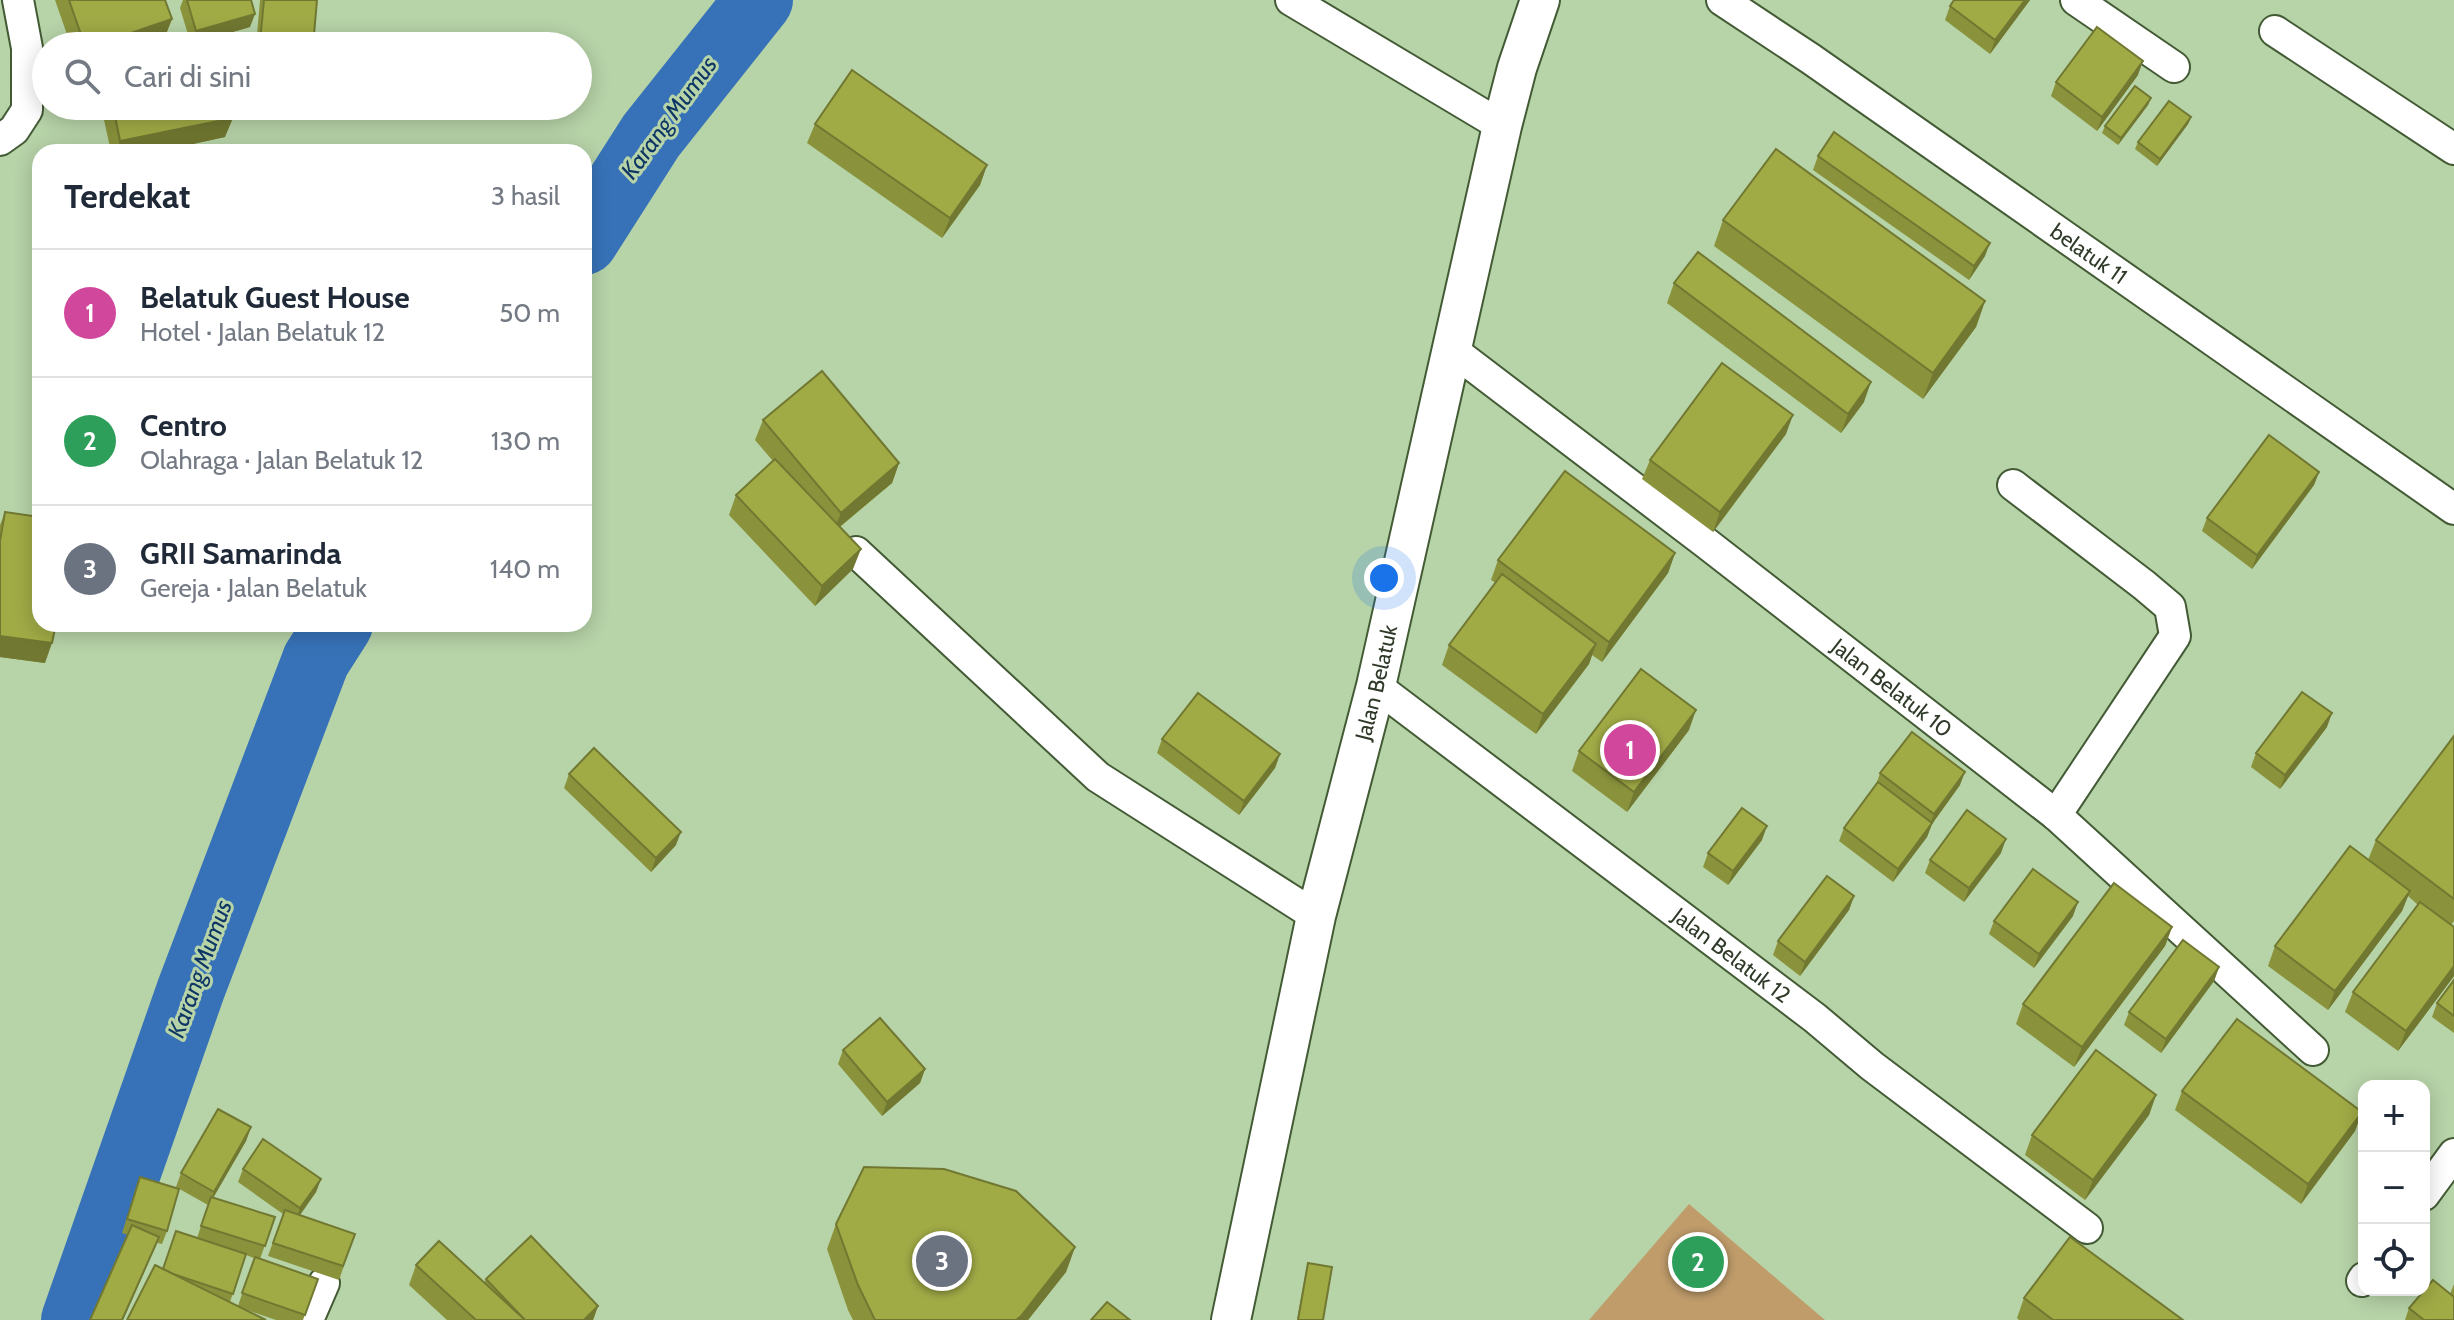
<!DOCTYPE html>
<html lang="id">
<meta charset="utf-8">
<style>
:root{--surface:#fff;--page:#f2f2f3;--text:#1f2937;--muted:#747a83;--line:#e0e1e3;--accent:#994aba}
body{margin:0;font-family:Cabin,sans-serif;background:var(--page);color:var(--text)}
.controls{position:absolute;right:24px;bottom:24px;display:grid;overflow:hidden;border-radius:16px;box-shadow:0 4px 20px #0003}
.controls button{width:72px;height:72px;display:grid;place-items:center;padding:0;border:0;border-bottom:2px solid var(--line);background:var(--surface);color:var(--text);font:40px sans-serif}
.you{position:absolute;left:1384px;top:578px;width:28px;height:28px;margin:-20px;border:6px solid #fff;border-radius:50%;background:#1a73e8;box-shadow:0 0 0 12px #1a73e833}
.badge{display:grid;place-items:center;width:52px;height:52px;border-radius:50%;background:var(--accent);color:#fff;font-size:26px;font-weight:700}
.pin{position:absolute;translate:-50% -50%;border:4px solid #fff;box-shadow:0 2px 8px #0006}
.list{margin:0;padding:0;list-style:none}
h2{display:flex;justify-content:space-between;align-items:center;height:104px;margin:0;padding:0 32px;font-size:34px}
h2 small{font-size:26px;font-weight:400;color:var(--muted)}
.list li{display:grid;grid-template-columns:52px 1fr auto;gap:24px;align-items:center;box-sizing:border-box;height:128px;padding:0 32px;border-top:2px solid var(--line)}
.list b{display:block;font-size:30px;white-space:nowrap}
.list p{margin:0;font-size:26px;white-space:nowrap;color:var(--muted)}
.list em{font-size:26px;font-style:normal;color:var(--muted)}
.icon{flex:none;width:44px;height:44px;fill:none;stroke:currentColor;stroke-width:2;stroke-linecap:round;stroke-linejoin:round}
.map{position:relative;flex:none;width:2454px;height:1320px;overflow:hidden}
.search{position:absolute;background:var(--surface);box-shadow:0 4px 20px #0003;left:32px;top:32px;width:560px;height:88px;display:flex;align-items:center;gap:20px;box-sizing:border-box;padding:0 28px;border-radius:44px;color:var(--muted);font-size:30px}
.panel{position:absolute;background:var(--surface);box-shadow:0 4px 20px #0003;left:32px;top:144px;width:560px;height:488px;border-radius:24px}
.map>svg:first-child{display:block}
.park{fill:#c09c6b}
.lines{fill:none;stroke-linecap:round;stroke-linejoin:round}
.river{stroke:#3772b8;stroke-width:68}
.minor-casing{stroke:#435b35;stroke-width:34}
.tertiary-casing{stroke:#435b35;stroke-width:42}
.minor{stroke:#fff;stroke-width:30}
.tertiary{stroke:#fff;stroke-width:38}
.wall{fill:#8a933c;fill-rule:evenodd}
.shaded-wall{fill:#717831}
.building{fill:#a1ab46;stroke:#717831;stroke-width:2}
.labels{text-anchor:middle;stroke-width:6;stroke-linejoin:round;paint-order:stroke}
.street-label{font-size:22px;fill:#2f3a29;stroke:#b7d3a8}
.water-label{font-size:24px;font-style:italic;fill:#0d3665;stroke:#b7d3a8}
</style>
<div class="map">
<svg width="2454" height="1320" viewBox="0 0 2454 1320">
<rect width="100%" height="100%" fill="#b7d3a8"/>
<!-- park -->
<path class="park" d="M1689,1204L1825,1320H1589Z"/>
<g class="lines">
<!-- river -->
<g class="river">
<path d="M584,241L651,136L759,0"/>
<path d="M75,1320L191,989L316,660L339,624"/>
</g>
<!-- minor casing -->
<g class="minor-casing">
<g id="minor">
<path d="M1291,0L1502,126"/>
<path id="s1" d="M1722,0L1811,59L2454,509"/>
<path d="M2076,0L2174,67"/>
<path d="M2275,31L2454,149"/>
<path d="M0,140L14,130L27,110V48L18,0"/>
<path id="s2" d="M1451,349L1706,543L2056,815L2313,1050"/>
<path d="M2013,485L2144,585L2170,607L2175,636L2056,815"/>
<path d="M856,552L1098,777L1316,916"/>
<path id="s3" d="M1376,686L1815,1018L1872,1066L2087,1228"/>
<path d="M2424,1195L2454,1154"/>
<path d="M2362,1281L2364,1278"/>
<path d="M308,1320L324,1283"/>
</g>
</g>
<!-- tertiary casing -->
<g class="tertiary-casing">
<g id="tertiary">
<path id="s4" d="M1231,1320L1316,916L1376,686L1502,126L1517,68L1540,0"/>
</g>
</g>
<!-- minor -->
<use href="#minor" class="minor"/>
<!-- tertiary -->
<use href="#tertiary" class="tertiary"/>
</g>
<!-- wall -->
<g class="wall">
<path d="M55,0H165L172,19L164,39L144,46H71Z"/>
<path d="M183,0H251L250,27L191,44L180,8Z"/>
<path d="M260,0H317L313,46H256Z"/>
<path d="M2030,0L1990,54L1945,20L1950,6Z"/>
<path d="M2138,75L2097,131L2051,96L2056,82Z"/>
<path d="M2151,98L2148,105L2118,145L2102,133L2105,126Z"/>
<path d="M101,106H230L225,137L156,152H111Z"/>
<path d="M2191,117L2188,124L2157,166L2135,149L2138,142Z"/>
<path d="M815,124L987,165L980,185L942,238L807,143Z"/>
<path d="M1818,156L1985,256L1969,280L1813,170Z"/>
<path d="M1723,220L1985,301L1976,327L1923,399L1714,246Z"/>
<path d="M1674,283L1864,402L1841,433L1667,303Z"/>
<path d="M763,420L899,463L892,483L840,527L853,569L815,606L729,515L736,495L773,461L755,440Z"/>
<path d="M1786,434L1713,532L1642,479L1650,460Z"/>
<path d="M2319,472L2314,485L2252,569L2202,531L2207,518Z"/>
<path d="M5,512L45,663L0,657V525Z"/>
<path d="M1675,553L1668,573L1602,662L1592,655L1589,664L1536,734L1442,665L1449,645L1496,583L1491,580L1498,560Z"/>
<path d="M2327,727L2280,789L2251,767L2256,753Z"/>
<path d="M1689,730L1627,812L1572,771L1579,751Z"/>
<path d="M2454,736V921L2451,925L2454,927V976L2398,1051L2345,1012L2353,992L2418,905L2408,896L2402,911L2328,1010L2268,966L2275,946L2368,860L2376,840Z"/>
<path d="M1162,739L1280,754L1275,768L1239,815L1157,753Z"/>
<path d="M1880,773L1960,785L1932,824L1927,837L1893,882L1839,841L1844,828L1876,785Z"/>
<path d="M569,774L676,845L651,872L564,788Z"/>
<path d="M1762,840L1728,885L1703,867L1708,853Z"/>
<path d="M2001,853L1964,902L1925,873L1930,860Z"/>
<path d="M1854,896L1849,910L1800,976L1773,955L1778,941Z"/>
<path d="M2073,916L2034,968L1989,934L1994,921Z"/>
<path d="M2172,927L2165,946L2074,1067L2016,1024L2023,1004Z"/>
<path d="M2219,967L2214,981L2161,1053L2124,1025L2129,1012Z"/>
<path d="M2454,980V1033L2432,1017L2437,1003Z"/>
<path d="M843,1050L925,1069L920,1083L882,1116L838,1064Z"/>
<path d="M2182,1091L2362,1112L2355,1131L2301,1204L2175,1110Z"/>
<path d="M2156,1095L2149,1115L2085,1200L2025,1155L2032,1135Z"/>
<path d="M251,1127L246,1141L213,1198L275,1217L260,1259L318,1279L303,1320H276L244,1309L163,1269L197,1238L208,1205L176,1187L181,1173ZM246,1255L254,1258L238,1306L230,1302Z"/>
<path d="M243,1169L321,1179L316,1192L300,1215L355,1234L339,1280L268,1256L283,1214L238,1182Z"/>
<path d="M140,1177L167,1231L162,1244L157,1243L154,1250L128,1235L122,1233Z"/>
<path d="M836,1224L1075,1247L1066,1272L1028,1320H853L848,1310L827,1249Z"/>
<path d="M1308,1263L1323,1320H1297L1306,1270Z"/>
<path d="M416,1265L484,1283L486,1279L598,1306L593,1320H447L409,1285Z"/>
<path d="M2454,1284V1320H2405L2409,1308L2450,1294Z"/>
<path d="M2024,1298L2183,1320H2019L2017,1318Z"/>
</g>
<!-- shaded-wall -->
<g class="shaded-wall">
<path d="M2025,0H2030L1990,54L1995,40Z"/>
<path d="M255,14L250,27L191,44L196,31Z"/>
<path d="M172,19L164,39L144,46H93Z"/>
<path d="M260,42L303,46H259Z"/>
<path d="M2143,61L2138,75L2097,131L2102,117Z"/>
<path d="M2151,98L2148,105L2118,145L2121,138Z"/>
<path d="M2191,117L2188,124L2157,166L2160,159Z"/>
<path d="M233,118L225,137L156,152H116L120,141Z"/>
<path d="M987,165L980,185L942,238L950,218Z"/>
<path d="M1990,243L1985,256L1969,280L1974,266Z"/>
<path d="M1985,301L1976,327L1923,399L1933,373Z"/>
<path d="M1871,382L1864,402L1841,433L1848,414Z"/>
<path d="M1793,415L1786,434L1713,532L1720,512Z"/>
<path d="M899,463L892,483L833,532L841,513Z"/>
<path d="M2319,472L2314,485L2252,569L2257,555Z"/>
<path d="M861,549L853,569L815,606L822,586Z"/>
<path d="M1675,553L1668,573L1602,662L1609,642Z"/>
<path d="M0,636L52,643L45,663L0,657Z"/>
<path d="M1596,644L1589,664L1536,734L1543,714Z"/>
<path d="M1696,710L1689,730L1627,812L1634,792Z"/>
<path d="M2332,713L2327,727L2280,789L2285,775Z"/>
<path d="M1280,754L1275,768L1239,815L1244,801Z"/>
<path d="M1965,772L1960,785L1932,824L1927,837L1893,882L1898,869L1929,827L1934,814Z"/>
<path d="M1767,826L1762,840L1728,885L1733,871Z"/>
<path d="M681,832L676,845L651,872L656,858Z"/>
<path d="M2006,839L2001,853L1964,902L1969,888Z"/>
<path d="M2410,891L2402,911L2328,1010L2335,991Z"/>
<path d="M1854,896L1849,910L1800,976L1805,962Z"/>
<path d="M2078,902L2073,916L2034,968L2039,954Z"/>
<path d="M2172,927L2165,946L2074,1067L2082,1047Z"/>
<path d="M2454,966V976L2398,1051L2406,1031Z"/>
<path d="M2219,967L2214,981L2161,1053L2166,1039Z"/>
<path d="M925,1069L920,1083L882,1116L887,1102Z"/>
<path d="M2156,1095L2149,1115L2085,1200L2093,1180Z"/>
<path d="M2362,1112L2355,1131L2301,1204L2308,1184Z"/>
<path d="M251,1127L246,1141L209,1205L214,1192Z"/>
<path d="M321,1179L316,1192L295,1222L300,1208Z"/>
<path d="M159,1237L154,1250L123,1320H122Z"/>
<path d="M1075,1247L1066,1272L1028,1320H1016Z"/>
<path d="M598,1306L593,1320H584Z"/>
</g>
<!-- building -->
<g class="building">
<path d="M69,0H165L172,19L93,46H85Z"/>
<path d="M187,0H251L255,14L196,31Z"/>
<path d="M264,0H317L313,46L260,42Z"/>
<path d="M1954,0H2025L1995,40L1950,6Z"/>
<path d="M2097,27L2143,61L2102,117L2056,82Z"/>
<path d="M852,70L987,165L950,218L815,124Z"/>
<path d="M2135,86L2151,98L2121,138L2105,126Z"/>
<path d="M2169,101L2191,117L2160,159L2138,142Z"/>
<path d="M113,106H230L233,118L120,141Z"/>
<path d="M1834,132L1990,243L1974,266L1818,156Z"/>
<path d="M1776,149L1985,301L1933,373L1723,220Z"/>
<path d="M1698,252L1871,382L1848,414L1674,283Z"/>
<path d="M1722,363L1793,415L1720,512L1650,460Z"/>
<path d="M822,371L899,463L841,513L763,420Z"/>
<path d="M2269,435L2319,472L2257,555L2207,518Z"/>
<path d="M775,459L861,549L822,586L736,495Z"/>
<path d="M1565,471L1675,553L1609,642L1498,560Z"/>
<path d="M5,512L40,517V624H56L52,643L0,636V541Z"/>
<path d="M1502,574L1596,644L1543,714L1449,645Z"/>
<path d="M1641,669L1696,710L1634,792L1579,751Z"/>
<path d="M2302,692L2332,713L2285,775L2256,753Z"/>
<path d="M1198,693L1280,754L1244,801L1162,739Z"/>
<path d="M1912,732L1965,772L1934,814L1880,773Z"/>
<path d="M2454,736V899L2376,840Z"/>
<path d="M594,748L681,832L656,858L569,774Z"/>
<path d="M1878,782L1932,823L1898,869L1844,828Z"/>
<path d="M1742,808L1767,826L1733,871L1708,853Z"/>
<path d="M1967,810L2006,839L1969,888L1930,860Z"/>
<path d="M2350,846L2410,891L2335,991L2275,946Z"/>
<path d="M2033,869L2078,902L2039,954L1994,921Z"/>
<path d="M1827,876L1854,896L1805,962L1778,941Z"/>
<path d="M2114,883L2172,927L2082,1047L2023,1004Z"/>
<path d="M2420,902L2454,927V966L2406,1031L2353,992Z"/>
<path d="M2183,940L2219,967L2166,1039L2129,1012Z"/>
<path d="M2454,980V1016L2437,1003Z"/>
<path d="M880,1018L925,1069L887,1102L843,1050Z"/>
<path d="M2237,1019L2362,1112L2308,1184L2182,1091Z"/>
<path d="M2096,1050L2156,1095L2093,1180L2032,1135Z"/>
<path d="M218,1109L251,1127L214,1192L181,1173Z"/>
<path d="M263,1139L321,1179L300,1208L243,1169Z"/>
<path d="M864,1167L944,1169L1016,1191L1075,1247L1021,1316L1016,1320H875L858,1285L836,1224Z"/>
<path d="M140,1177L179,1189L167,1231L127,1219Z"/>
<path d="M211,1197L275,1217L265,1246L201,1226Z"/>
<path d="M285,1210L355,1234L343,1266L273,1243Z"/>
<path d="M132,1225L159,1237L122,1320H90Z"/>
<path d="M176,1231L246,1254L233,1294L173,1274L163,1269Z"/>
<path d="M531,1236L598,1306L584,1320H525L486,1279Z"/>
<path d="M2070,1237L2183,1320H2053L2024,1298Z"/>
<path d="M439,1241L525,1320H476L416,1265Z"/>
<path d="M255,1257L318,1279L305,1315L242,1293Z"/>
<path d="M1308,1263L1332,1267L1323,1320H1298Z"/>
<path d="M155,1265L266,1320H127Z"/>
<path d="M2433,1280L2454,1297V1320H2424L2409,1308Z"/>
<path d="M1107,1302L1130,1320H1091Z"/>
</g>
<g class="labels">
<!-- street labels -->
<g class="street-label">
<text dy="8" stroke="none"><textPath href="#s1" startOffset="446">belatuk 11</textPath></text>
<text dy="8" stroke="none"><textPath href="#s4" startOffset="654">Jalan Belatuk</textPath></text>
<text dy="8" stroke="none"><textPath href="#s2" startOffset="556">Jalan Belatuk 10</textPath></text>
<text dy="8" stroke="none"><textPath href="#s3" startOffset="446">Jalan Belatuk 12</textPath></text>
</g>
<!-- water labels -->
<g class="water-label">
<text transform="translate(669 118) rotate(-54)" y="8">Karang Mumus</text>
<text transform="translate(200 969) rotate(-70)" y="8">Karang Mumus</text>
</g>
</g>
</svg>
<div class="controls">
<button>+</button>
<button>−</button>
<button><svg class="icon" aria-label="locate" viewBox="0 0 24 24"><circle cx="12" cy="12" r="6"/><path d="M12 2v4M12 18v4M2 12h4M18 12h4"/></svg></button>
</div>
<div class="you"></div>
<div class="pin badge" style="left:1630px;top:750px;background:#d1479c">1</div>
<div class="pin badge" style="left:1698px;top:1262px;background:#2e9e5b">2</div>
<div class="pin badge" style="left:942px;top:1261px;background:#6b7280">3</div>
<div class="search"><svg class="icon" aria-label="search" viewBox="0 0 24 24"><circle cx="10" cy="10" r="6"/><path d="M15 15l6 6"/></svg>Cari di sini</div>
<section class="panel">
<h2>Terdekat<small>3 hasil</small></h2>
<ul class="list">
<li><span class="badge" style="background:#d1479c">1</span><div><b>Belatuk Guest House</b><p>Hotel · Jalan Belatuk 12</p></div><em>50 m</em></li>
<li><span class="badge" style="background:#2e9e5b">2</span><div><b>Centro</b><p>Olahraga · Jalan Belatuk 12</p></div><em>130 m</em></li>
<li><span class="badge" style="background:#6b7280">3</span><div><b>GRII Samarinda</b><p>Gereja · Jalan Belatuk</p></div><em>140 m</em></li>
</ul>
</section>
</div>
